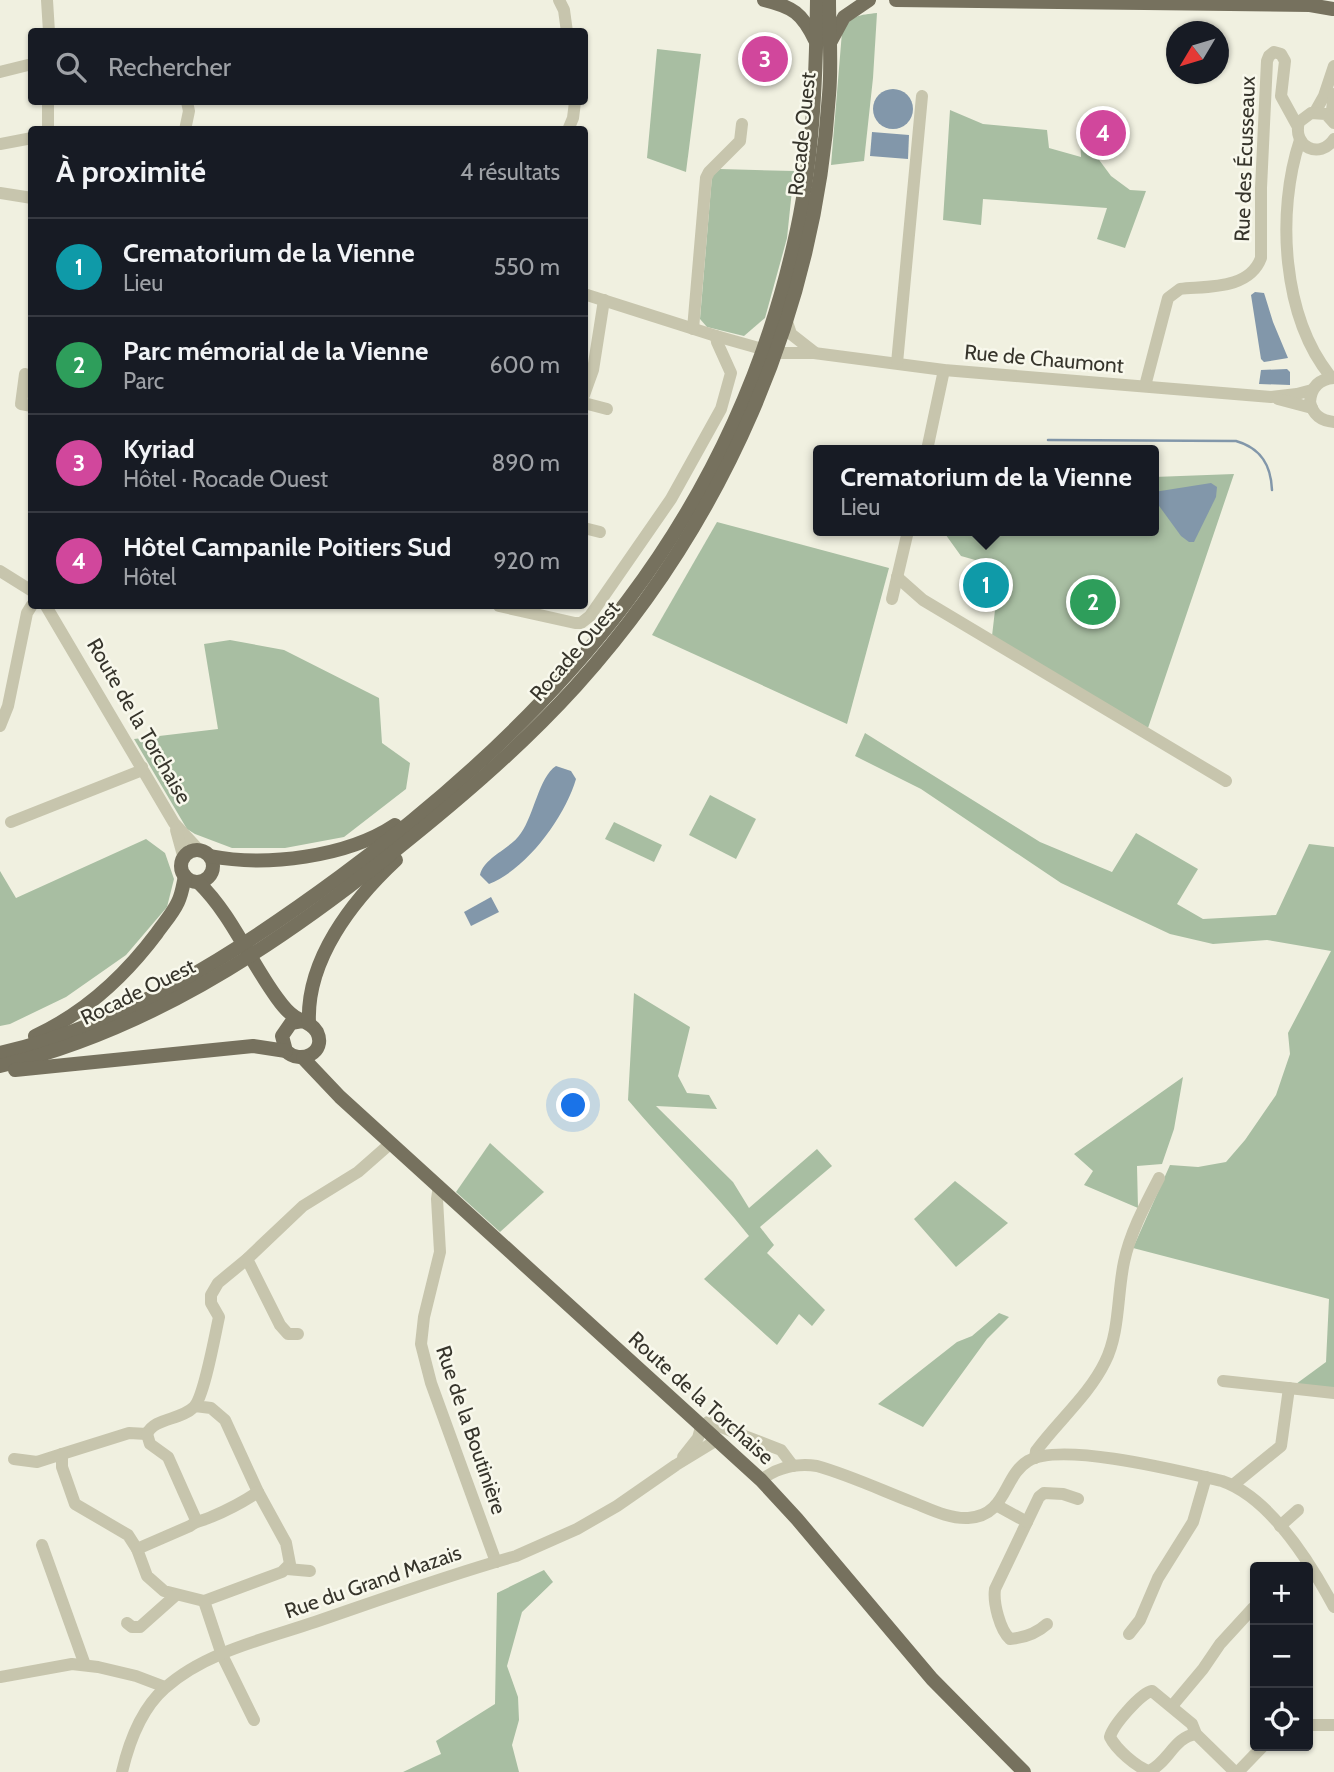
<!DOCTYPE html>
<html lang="fr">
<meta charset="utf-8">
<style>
:root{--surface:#171b24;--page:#242831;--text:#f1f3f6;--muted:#9ea1a6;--line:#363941;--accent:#b45309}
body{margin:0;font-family:Cabin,sans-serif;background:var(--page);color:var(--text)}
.controls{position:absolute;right:21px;bottom:21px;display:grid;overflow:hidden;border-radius:7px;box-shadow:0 2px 5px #0004}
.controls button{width:63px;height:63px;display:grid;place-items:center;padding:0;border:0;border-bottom:2px solid var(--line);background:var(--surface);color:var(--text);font:35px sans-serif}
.compass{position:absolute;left:1166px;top:21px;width:63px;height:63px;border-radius:50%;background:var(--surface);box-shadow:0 2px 5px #0004;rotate:232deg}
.you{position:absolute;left:574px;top:1106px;width:24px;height:24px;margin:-18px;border:5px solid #fff;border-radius:50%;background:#1a73e8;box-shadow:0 0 0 10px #1a73e833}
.badge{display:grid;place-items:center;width:46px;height:46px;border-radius:50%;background:var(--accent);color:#fff;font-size:23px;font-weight:700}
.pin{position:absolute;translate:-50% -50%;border:4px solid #fff;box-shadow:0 2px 7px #0006}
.popup{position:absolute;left:813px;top:445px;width:346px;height:91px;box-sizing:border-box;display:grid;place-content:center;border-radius:7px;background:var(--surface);filter:drop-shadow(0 2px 5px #0005);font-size:23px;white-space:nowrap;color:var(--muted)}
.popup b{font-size:26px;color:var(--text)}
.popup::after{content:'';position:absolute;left:50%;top:100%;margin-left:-14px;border:14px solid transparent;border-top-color:var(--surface)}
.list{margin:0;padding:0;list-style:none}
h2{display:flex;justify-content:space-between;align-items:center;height:91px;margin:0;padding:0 28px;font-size:30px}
h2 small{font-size:23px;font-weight:400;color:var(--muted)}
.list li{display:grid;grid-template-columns:46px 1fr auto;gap:21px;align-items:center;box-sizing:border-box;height:98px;padding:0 28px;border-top:2px solid var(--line)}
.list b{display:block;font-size:26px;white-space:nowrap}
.list p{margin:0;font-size:23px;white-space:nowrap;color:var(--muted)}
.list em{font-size:23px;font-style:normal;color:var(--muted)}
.icon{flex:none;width:38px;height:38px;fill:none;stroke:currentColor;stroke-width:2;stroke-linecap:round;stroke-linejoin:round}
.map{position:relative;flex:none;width:1334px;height:1772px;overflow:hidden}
.search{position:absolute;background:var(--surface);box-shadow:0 2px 5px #0004;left:28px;top:28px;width:560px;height:77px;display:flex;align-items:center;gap:18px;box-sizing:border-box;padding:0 24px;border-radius:7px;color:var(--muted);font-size:26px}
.panel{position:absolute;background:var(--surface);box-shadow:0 2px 5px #0004;left:28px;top:126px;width:560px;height:483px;border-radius:7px}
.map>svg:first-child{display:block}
.green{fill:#a8bea2}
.water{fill:#8297aa}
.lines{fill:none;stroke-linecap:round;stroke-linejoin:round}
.stream{stroke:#8297aa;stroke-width:2.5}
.minor{stroke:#c7c5ad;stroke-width:12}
.major{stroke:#76715e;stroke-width:14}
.labels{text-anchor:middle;stroke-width:5;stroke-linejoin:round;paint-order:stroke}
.street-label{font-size:21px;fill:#36342b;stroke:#f8f8ec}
</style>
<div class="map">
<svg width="1334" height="1772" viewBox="0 0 1334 1772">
<rect width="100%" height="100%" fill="#f0f0e0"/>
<!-- green -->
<g class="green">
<path d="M877,13L873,78L864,161L831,165L842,32C850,15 860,15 877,13Z"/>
<path d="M657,49L701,54L686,172L647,158Z"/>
<path d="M950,110L983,124L1047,130L1049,148L1081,157L1080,134L1111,176L1130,190L1146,191L1125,248L1097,239L1107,208L983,199L981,225L943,220Z"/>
<path d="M720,169L794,171L787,238L765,318L744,336L707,327L700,319L712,176Z"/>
<path d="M1234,474L1148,728L992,636L1000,567L961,556L943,531H1154V477Z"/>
<path d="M717,522L889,568L847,724L652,635Z"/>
<path d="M230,640L284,650L379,698L382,743L410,763L406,789L344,837L285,848H232L195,834L187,829L134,739L218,729L204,644Z"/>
<path d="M865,733L1040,842L1112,872L1136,833L1198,869L1177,904L1203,919L1276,915L1309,844L1334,847V1389L1296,1384L1326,1362L1329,1299L1133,1248L1170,1165L1198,1167L1226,1162L1245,1140L1276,1095L1290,1054L1288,1033L1331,951L1267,940L1213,944L1170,934L1061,883L921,789L855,756Z"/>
<path d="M710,795L756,819L736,859L689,835Z"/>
<path d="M614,822L662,845L654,862L605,839Z"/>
<path d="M146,839L165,853L174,879L167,907L126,955L66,997L10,1024L0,1026V871L16,898Z"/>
<path d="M634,993L690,1027L678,1076L687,1093L709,1095L717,1109L656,1106L733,1182L749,1208L817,1149L832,1166L760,1227L774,1245L767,1253L825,1310L812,1326L799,1314L777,1345L704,1279L749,1236C711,1188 667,1147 628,1100Z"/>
<path d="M1183,1077L1174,1129L1162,1164L1137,1166L1138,1208L1084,1185L1093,1171L1074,1154Z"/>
<path d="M490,1143L544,1192L500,1232L456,1192Z"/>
<path d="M955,1181L1008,1223L956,1267L914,1219Z"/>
<path d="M999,1313L1009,1317L987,1339L923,1427L878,1404L957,1342L972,1336Z"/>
<path d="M544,1570L553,1582L522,1612L507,1666L518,1697L519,1720L512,1745L519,1772H403L441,1754L436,1741L495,1704L497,1593Z"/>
</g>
<!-- water -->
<g class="water">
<circle cx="893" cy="109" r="20"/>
<path d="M872,132L909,135L908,159L870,156Z"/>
<path d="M1255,292L1264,293L1265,296L1273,322L1288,358L1264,362L1261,359L1251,295Z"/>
<path d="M1287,369L1290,372V385L1259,384L1261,370Z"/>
<path d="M1211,483L1217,487L1216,497L1194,542H1189L1181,536L1154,499V492Z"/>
<path d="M556,766L571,771L576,779C565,817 527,869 489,884L480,875C484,857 511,849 521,833C534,815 539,777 556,766Z"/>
<path d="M491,897L499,912L471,926L464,912Z"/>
</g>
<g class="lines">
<!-- stream -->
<path class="stream" d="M1048,440L1236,441C1261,448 1271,465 1272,490"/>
<!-- minor -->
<g class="minor">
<path d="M47,0L49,32"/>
<path d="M559,0L564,10L567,32"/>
<path d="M0,72L32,64"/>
<path d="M1315,112L1324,96L1334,66"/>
<path d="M1331,118L1334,94"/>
<path d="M1334,123L1326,114L1311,113L1299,122C1292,147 1320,160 1334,139"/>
<path d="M48,130V102"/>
<path d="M185,130L189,111L187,102"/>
<path d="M568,130L573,118L575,102"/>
<path d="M1300,140C1276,212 1282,317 1331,377"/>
<path d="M0,144L32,138"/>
<path d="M0,193L32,198"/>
<path d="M584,294L716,336L776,353H814L944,370L1271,397L1297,394L1312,390"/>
<path d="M787,322L791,334L814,352"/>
<path d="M693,329L706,178L709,172L740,141L742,124"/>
<path d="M897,363L922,96"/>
<path d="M25,374L21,404L32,406"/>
<path d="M1334,378C1319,379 1311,387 1310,402C1313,415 1321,421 1334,422"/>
<path d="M1145,386L1168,298L1180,289C1207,286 1249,290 1261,258V188L1267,61L1269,56L1274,52L1281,54L1285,61L1281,96L1298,127"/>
<path d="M584,395L593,370L604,300"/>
<path d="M1278,399L1312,408"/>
<path d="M584,403L607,409"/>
<path d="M927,450L944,370"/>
<path d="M584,528L600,532"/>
<path d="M0,571L32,591"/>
<path d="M897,577L923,600L1226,781"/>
<path d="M892,599L908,531"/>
<path d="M46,606L174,823L199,850"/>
<path d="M499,606L575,623H581L590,616L671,499L721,409L731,373L717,342L716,336"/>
<path d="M0,726L8,706L27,613L32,605"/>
<path d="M11,822L140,771L142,767"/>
<path d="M176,830L184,859"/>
<path d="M439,1186L437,1199L440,1252L424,1317L421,1344L431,1383L496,1562"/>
<path d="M247,1259L280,1325L288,1334H298"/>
<path d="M1223,1381L1334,1393"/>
<path d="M195,1406L211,1408L225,1420L258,1492L286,1543L290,1564L282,1572L204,1601L164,1591L147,1576L137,1549L128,1535L75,1504L62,1467V1454L129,1433L147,1434C154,1418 181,1420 194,1407C204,1397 215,1335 219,1317L211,1303V1295L218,1283L247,1259L303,1206L358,1172L391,1143"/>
<path d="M708,1422L781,1450L793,1466"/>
<path d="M147,1434L150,1444L168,1457L196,1520"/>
<path d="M683,1457L698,1438L701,1427"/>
<path d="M1035,1458L1036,1451C1058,1421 1089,1395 1105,1362C1120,1332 1117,1295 1124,1262C1130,1233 1145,1205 1159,1178"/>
<path d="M14,1459L37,1462L62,1454"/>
<path d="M761,1480C778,1467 796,1463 817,1466C849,1475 881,1490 912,1502C930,1509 949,1519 968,1518C1007,1516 1003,1476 1028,1461C1061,1441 1183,1472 1222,1481C1271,1498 1311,1564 1334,1607"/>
<path d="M1233,1485L1281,1446L1289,1388"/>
<path d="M996,1505L1027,1522L995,1589C993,1603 1000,1630 1010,1639C1023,1638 1037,1633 1047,1624"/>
<path d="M1027,1522L1039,1497L1044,1493L1063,1494L1078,1499"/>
<path d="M1280,1526L1298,1510"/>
<path d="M42,1545L85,1665"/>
<path d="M137,1549L190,1526C197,1520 203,1521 211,1517C228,1510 243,1502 258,1492"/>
<path d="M287,1569L310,1571"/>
<path d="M204,1601L222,1655L254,1720"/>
<path d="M127,1623L132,1627H140L176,1595"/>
<path d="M1129,1634L1140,1620L1158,1578L1193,1522L1206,1477"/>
<path d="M0,1677L72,1664L98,1667L136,1676L165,1687"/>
<path d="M1172,1706L1203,1669L1220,1644L1253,1608"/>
<path d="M1308,1725H1334"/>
<path d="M1196,1734C1174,1737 1168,1763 1149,1771C1136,1767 1116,1749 1110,1737C1113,1725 1141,1693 1152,1691L1192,1724L1196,1734L1235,1772"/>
<path d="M122,1772C129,1742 141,1709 165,1688C205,1652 265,1639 315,1622C382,1599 448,1575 516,1556L577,1529L617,1506L676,1465L717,1440"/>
<path d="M1238,1772L1263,1746"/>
</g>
<!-- major -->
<g class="major">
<path d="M764,0C793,7 802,13 815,40"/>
<path d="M896,0L1310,5L1333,9"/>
<path d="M831,41L844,17L869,0"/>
<circle cx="197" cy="866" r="16"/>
<path d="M210,856C266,867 347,857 395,825"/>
<path d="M198,882C232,915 249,960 277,998C282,1005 287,1012 295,1017C303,1022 312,1023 317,1032C327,1053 300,1065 286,1051L282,1036L291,1023L302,1021"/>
<path d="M309,1023C306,960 352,901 396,860"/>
<path d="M35,1036C85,1013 124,977 157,933C164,923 173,913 178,902C182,894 183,885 185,876"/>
<path d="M0,1053C127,1024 238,952 341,876C563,712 732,517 794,243C813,163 816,81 817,0"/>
<path d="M303,1058L340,1097L761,1480L797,1519L932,1679L1024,1772"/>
<path d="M0,1066C143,1032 267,952 382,861C450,807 517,751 576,686C723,523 815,314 829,95C832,63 829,31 829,0"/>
<path d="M15,1070L253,1046L286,1051"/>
</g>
</g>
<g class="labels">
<!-- street labels -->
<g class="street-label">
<text transform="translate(802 134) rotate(-84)" y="7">Rocade Ouest</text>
<text transform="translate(1245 159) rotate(-88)" y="7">Rue des Écusseaux</text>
<text transform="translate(1044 359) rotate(5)" y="7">Rue de Chaumont</text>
<text transform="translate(575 651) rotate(-49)" y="7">Rocade Ouest</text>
<text transform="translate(139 721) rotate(60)" y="7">Route de la Torchaise</text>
<text transform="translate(138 992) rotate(-26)" y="7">Rocade Ouest</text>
<text transform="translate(701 1398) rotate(42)" y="7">Route de la Torchaise</text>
<text transform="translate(471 1430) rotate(71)" y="7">Rue de la Boutinière</text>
<text transform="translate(373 1582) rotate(-19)" y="7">Rue du Grand Mazais</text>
</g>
</g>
</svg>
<div class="controls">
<button>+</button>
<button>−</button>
<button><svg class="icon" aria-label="locate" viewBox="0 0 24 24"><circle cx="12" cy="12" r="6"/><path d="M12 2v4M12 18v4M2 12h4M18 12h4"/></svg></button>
</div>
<svg class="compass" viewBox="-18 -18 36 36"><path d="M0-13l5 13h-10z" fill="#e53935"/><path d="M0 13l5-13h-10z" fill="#9ea1a6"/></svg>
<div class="you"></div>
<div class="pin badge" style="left:986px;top:585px;background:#0f9aa8">1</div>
<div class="popup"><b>Crematorium de la Vienne</b>Lieu</div>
<div class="pin badge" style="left:1093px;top:602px;background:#2e9e5b">2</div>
<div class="pin badge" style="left:765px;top:59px;background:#d1479c">3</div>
<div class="pin badge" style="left:1103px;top:133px;background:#d1479c">4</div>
<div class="search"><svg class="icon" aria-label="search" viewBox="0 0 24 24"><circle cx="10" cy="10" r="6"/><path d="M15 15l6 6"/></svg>Rechercher</div>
<section class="panel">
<h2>À proximité<small>4 résultats</small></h2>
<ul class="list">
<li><span class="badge" style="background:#0f9aa8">1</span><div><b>Crematorium de la Vienne</b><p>Lieu</p></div><em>550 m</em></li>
<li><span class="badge" style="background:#2e9e5b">2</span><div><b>Parc mémorial de la Vienne</b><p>Parc</p></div><em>600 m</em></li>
<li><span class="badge" style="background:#d1479c">3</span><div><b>Kyriad</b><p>Hôtel · Rocade Ouest</p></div><em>890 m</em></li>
<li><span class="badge" style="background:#d1479c">4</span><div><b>Hôtel Campanile Poitiers Sud</b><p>Hôtel</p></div><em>920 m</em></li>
</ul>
</section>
</div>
